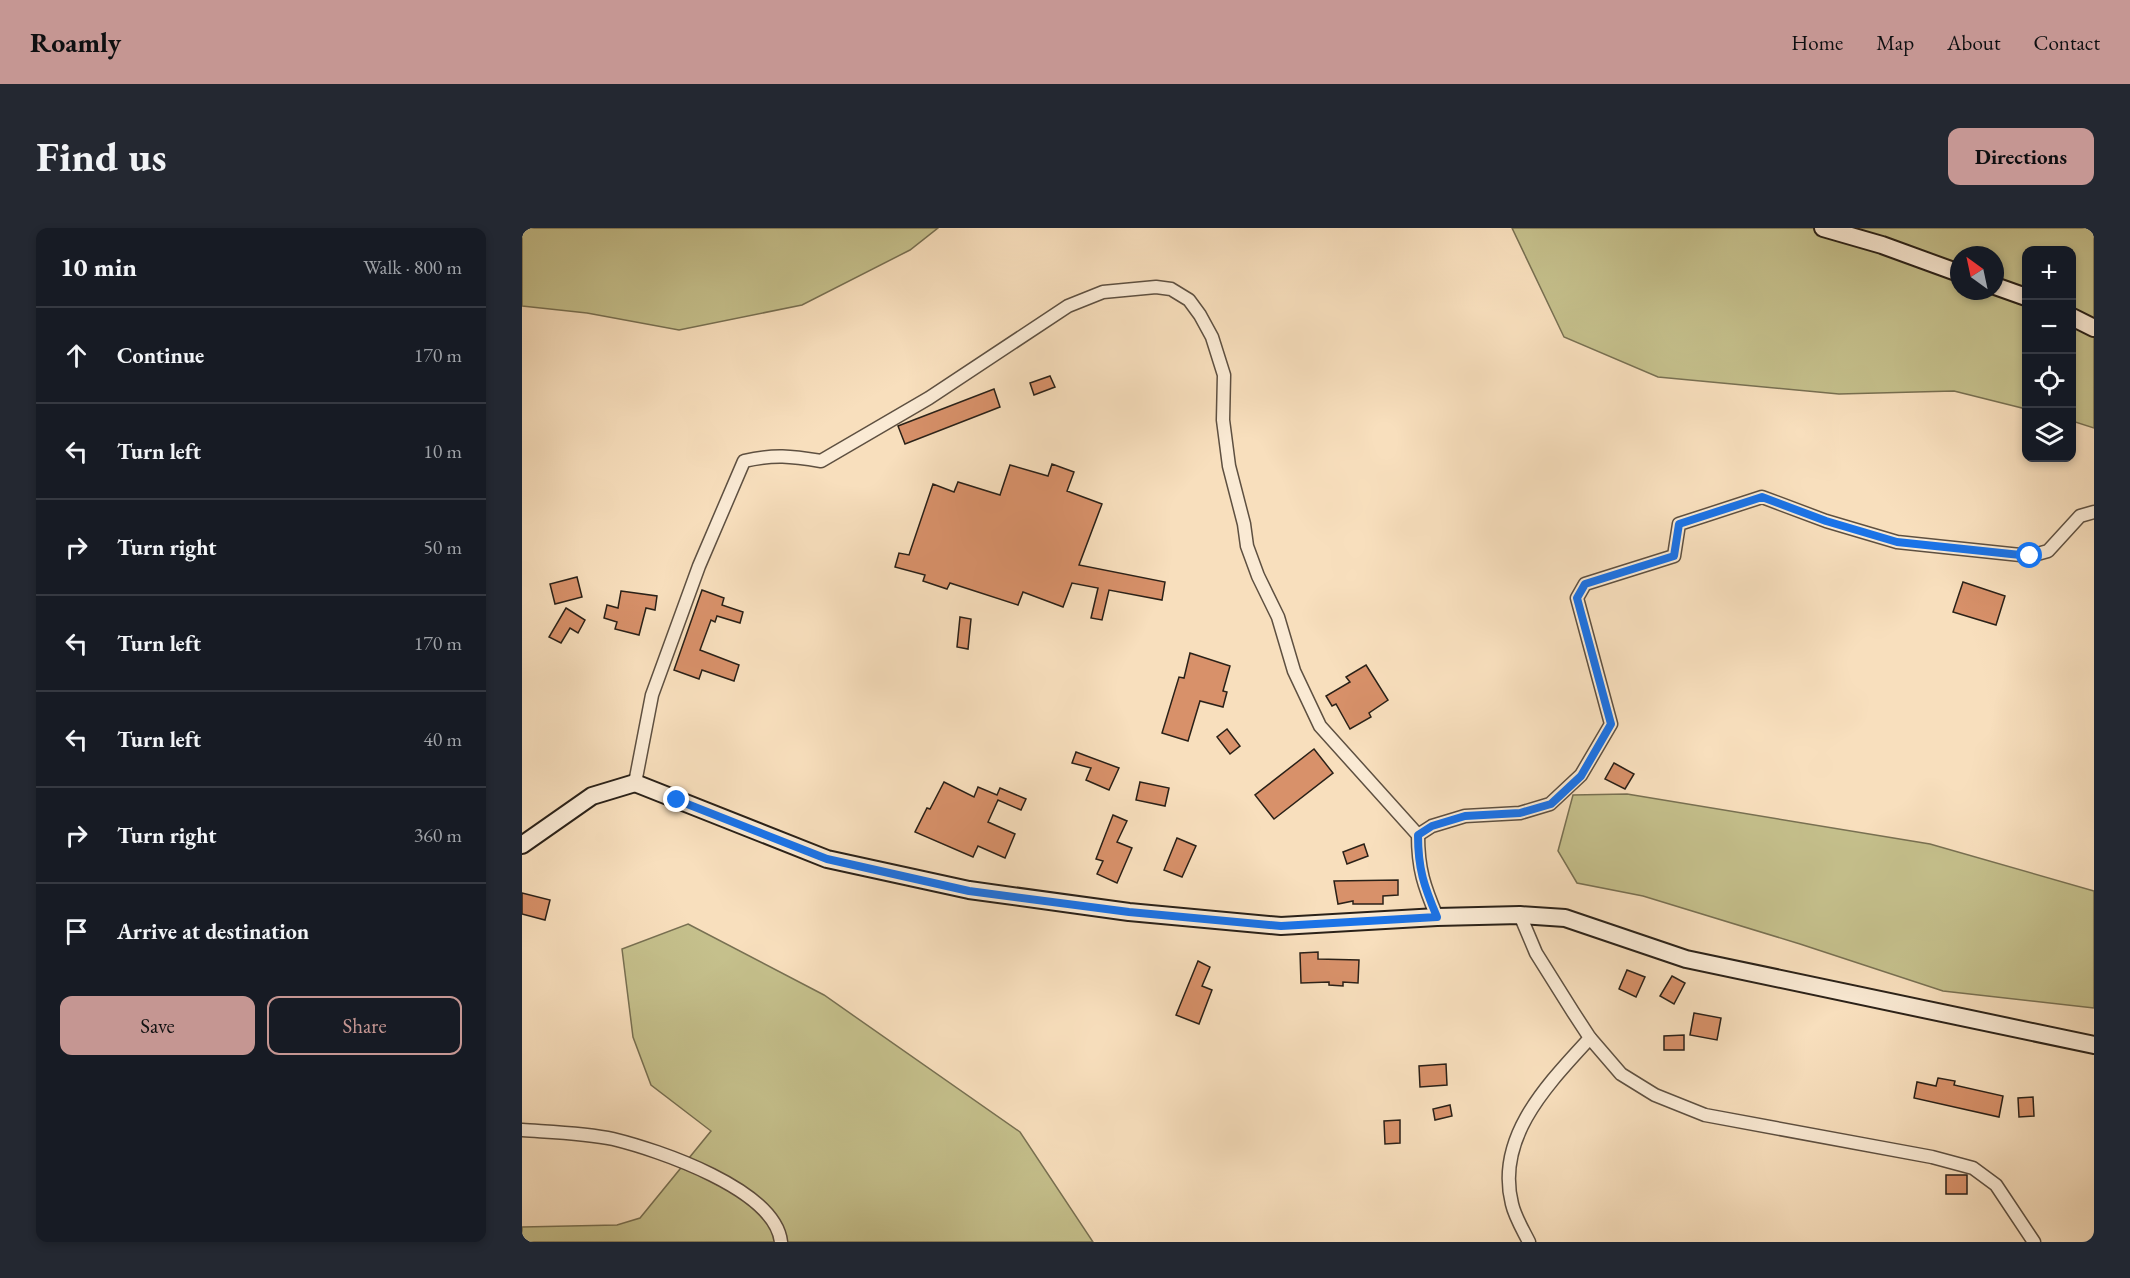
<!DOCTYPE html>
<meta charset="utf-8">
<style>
:root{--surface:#171b24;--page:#242831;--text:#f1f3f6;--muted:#9ea1a6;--line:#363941;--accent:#c59692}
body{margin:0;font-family:"EB Garamond",serif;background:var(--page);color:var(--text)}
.controls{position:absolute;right:18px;top:18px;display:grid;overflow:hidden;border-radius:12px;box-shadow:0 3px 9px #0003}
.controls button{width:54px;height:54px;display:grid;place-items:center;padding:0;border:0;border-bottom:2px solid var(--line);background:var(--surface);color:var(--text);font:30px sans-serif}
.compass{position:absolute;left:1428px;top:18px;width:54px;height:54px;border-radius:50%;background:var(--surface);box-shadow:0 3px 9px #0003;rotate:327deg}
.stop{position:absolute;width:18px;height:18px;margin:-14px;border:4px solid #1a73e8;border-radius:50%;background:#fff}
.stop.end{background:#1a73e8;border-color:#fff;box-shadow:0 2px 6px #0008}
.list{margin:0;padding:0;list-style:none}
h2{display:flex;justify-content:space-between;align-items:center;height:78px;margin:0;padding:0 24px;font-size:26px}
h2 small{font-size:20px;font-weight:400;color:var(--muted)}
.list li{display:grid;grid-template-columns:39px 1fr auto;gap:18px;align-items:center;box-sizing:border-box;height:96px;padding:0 24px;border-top:2px solid var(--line)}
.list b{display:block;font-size:22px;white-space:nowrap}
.list em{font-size:20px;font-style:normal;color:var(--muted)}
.actions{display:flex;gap:12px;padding:18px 24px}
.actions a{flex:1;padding:14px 0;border:2px solid var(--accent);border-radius:12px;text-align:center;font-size:21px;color:var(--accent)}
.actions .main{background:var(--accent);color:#111}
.icon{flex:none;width:33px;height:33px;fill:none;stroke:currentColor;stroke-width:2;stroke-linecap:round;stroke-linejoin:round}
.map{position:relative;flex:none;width:1572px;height:1014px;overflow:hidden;border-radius:12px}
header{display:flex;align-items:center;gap:36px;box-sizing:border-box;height:84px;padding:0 30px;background:var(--accent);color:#111}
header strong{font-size:28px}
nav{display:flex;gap:33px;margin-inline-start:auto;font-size:21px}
.intro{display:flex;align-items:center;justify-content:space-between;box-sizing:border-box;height:144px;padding:0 36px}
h1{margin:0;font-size:42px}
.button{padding:15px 27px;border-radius:12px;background:var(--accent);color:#111;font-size:21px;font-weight:700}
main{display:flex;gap:36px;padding:0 36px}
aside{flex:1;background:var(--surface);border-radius:12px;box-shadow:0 3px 9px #0003}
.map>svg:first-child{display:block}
.green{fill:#c5c08c;stroke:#787052;stroke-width:1.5;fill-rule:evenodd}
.building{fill:#d8916a;stroke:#2a2118;stroke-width:1.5}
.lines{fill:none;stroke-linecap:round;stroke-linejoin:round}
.street-casing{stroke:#5e5041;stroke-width:15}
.secondary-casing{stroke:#2a2118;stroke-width:20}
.street{stroke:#faead4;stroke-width:12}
.secondary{stroke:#faead4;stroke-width:16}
.route{stroke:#1a73e8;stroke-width:8}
</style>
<header>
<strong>Roamly</strong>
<nav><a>Home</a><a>Map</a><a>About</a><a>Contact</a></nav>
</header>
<div class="intro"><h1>Find us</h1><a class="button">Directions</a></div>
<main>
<aside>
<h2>10 min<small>Walk · 800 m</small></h2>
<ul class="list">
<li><svg class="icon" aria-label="ahead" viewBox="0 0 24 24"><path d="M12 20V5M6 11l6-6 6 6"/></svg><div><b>Continue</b></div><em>170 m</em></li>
<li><svg class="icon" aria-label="left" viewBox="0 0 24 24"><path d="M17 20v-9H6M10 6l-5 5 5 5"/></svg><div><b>Turn left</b></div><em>10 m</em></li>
<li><svg class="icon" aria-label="right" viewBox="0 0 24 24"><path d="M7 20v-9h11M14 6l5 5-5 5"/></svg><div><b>Turn right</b></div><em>50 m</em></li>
<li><svg class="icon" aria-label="left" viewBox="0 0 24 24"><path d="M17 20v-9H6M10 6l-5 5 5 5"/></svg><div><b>Turn left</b></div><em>170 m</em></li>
<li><svg class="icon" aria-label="left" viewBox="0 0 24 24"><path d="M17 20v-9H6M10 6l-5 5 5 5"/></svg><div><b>Turn left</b></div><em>40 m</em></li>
<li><svg class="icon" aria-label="right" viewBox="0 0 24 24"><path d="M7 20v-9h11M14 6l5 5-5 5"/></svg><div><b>Turn right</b></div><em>360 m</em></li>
<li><svg class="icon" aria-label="arrive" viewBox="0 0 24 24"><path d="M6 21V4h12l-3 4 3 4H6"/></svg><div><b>Arrive at destination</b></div></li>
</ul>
<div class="actions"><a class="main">Save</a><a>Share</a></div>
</aside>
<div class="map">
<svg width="1572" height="1014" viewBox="0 0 1572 1014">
<rect width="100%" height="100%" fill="#f8dfbd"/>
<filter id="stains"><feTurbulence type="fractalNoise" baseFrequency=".00333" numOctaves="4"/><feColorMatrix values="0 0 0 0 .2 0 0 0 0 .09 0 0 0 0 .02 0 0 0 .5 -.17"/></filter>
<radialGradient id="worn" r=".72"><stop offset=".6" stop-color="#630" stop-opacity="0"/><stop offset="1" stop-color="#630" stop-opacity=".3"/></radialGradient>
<!-- green -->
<g class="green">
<path d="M0,0H416L388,22L280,77L157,102L65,85L0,78Z"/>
<path d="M990,0H1572V200L1550,193V22H1504V181L1432,163L1317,166L1136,149L1042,109ZM1437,27H1473V63H1437Z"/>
<path d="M1105,566L1408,616L1572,663V780L1421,763L1278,716L1121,668L1055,655L1036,623L1051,567Z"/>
<path d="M166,696L302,767L498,904L571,1014H0V999L95,997L118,990L189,903L129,857L111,809L100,721Z"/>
</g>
<!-- building -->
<g class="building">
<path d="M528,148L533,159L512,167L508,155Z"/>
<path d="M472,161L478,179L383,216L376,198Z"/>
<path d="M530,236L552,244L545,263L580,276L557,337L643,354L640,372L587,362L580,392L569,390L576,360L550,355L541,379L501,364L496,377L428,355L425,361L401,353L403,347L373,339L377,325L387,327L411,256L432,264L436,254L478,267L488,237L526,248Z"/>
<path d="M55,349L60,369L33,376L28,356Z"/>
<path d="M1441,354L1483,368L1474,397L1431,384Z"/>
<path d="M180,362L202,370L200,377L221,384L218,395L195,388L193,394L189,392L178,422L217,437L212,453L180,442L177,451L152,442Z"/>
<path d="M99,363L135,368L133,382L124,380L117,407L93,401L95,394L82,390L85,377L96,380Z"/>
<path d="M44,380L63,392L56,405L48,400L39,415L27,409Z"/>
<path d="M438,389L449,391L446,421L435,419Z"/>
<path d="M668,425L708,438L701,463L705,464L701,479L678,473L666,513L640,505L657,449L662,450Z"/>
<path d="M844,437L866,472L847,485L849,489L828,501L814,476L810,478L804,468L828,454L824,449Z"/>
<path d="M705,501L718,518L708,526L695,509Z"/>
<path d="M792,521L811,545L752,591L733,567Z"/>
<path d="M554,524L597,540L587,562L564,552L569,540L550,535Z"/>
<path d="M1092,535L1112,546L1103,561L1083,551Z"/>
<path d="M422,554L452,569L456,559L475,567L478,560L504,571L499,582L476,572L466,594L493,606L483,630L456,618L451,629L393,604L405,580L408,581Z"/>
<path d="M618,554L647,560L643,578L614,572Z"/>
<path d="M591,587L605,593L595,614L610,620L595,655L575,646L581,633L574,631Z"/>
<path d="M655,610L674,618L660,649L642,642Z"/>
<path d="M842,616L846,628L825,636L821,624Z"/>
<path d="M876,652V667L861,668V676H831V673L816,676L812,653Z"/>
<path d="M0,665L28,672L23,692L0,686Z"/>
<path d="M796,724V731L837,732L836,755L821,754V758L807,757V754L779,755L778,725Z"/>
<path d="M676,733L688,739L680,758L690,762L677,796L654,787Z"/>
<path d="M1105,742L1123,749L1114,769L1097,761Z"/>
<path d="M1150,748L1163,755L1152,776L1138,768Z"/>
<path d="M1172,785L1199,790L1195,812L1168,807Z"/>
<path d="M1162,807V822H1142V808Z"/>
<path d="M924,836L925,857L898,859L897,838Z"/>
<path d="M1416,850L1433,853L1432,857L1481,868L1477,889L1392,870L1395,854L1414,858Z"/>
<path d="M1511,869L1512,888L1497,889L1496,870Z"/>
<path d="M928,877L930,888L913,892L911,881Z"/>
<path d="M878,892V915L863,916L862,893Z"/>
<rect x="1424" y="947" width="21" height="19"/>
</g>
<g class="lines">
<!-- street casing -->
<g class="street-casing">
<g id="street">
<path d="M113,555L130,467L177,338L222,233C252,226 269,228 299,233L407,170L546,78L581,64L634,59L649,61L667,72L678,87L690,109L702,147L701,192L707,238L722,296L725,318L736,348L756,389L772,443L798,498L896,607C896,641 902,658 915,689"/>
<path d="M896,607L910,598L943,588L998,585L1028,576L1059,547L1089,496L1055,370L1063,356L1152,328L1157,296L1240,269L1304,293L1375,314L1508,328L1526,323L1558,288L1572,284"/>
<path d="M998,687L1014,725L1051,784L1068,810L1099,846L1133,867L1183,887L1410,929L1451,940L1474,957L1512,1014"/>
<path d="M0,902C28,904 64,905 91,911C136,922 253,961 259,1014"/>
<path d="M1007,1014C1001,1002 993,989 990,976C973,909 1026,856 1068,810"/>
</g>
</g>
<!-- secondary casing -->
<g class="secondary-casing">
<g id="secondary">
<path d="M1301,0L1360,17L1437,45"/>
<path d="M1473,58L1504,69"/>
<path d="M1550,89L1572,100"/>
<path d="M0,617L70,568L113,555L305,631L447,662L607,684L759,698L915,689L998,687L1043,690L1164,731L1572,817"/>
</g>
</g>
<!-- street -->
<use href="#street" class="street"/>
<!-- secondary -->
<use href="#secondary" class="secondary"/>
</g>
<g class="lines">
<!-- route -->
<path class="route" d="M155,572L305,631L447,663L607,684L759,698L915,689C902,658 896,641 896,607L910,598L943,588L998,585L1029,576L1059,548L1089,496L1055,370L1063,356L1152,328L1157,296L1240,269L1304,293L1375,314L1508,328"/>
</g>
<rect width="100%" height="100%" filter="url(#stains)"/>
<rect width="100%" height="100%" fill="url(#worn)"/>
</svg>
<div class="controls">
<button>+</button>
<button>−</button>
<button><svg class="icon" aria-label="locate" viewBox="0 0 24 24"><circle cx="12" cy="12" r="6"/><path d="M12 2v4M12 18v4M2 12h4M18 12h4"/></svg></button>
<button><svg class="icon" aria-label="layers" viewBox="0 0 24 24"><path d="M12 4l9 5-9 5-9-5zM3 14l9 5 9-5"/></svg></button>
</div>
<svg class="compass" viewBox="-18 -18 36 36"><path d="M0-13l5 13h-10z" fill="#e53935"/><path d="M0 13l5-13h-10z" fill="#9ea1a6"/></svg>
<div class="stop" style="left:1508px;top:328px"></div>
<div class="stop end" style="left:155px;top:572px"></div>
</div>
</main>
